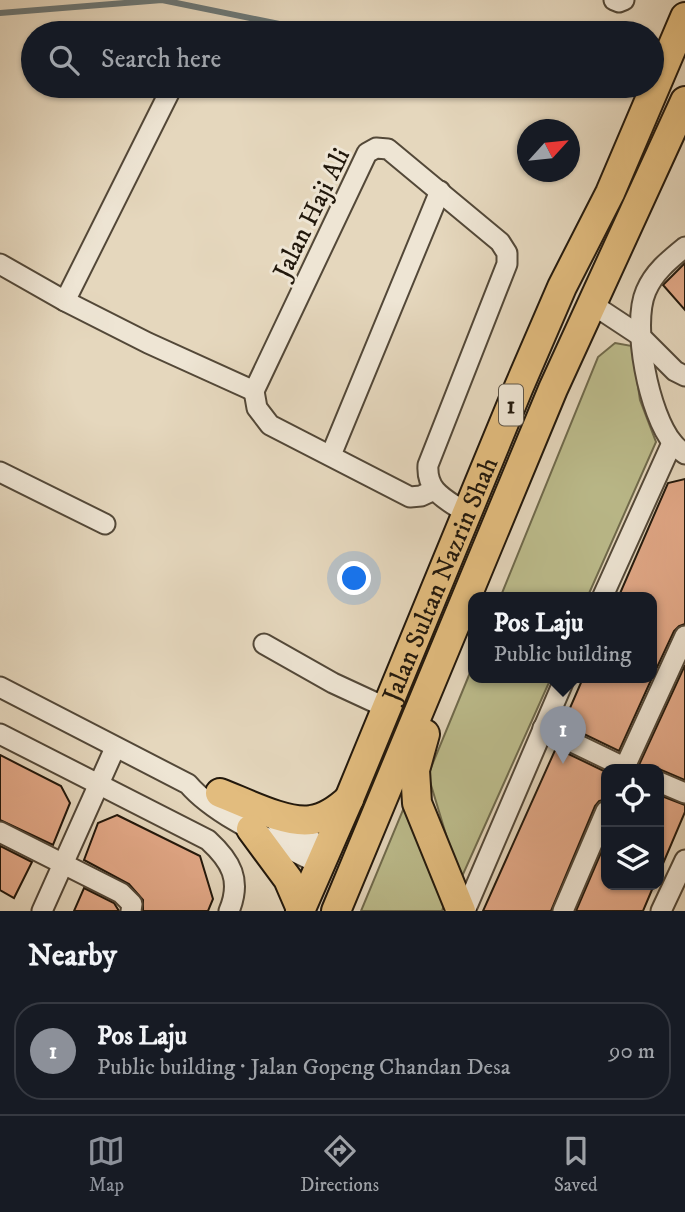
<!DOCTYPE html>
<meta charset="utf-8">
<style>
:root{--surface:#171b24;--page:#242831;--text:#f1f3f6;--muted:#9ea1a6;--line:#363941;--accent:#8c9099}
body{margin:0;font-family:"IM FELL DW Pica",serif;background:var(--page);color:var(--text)}
.controls{position:absolute;right:21px;bottom:21px;display:grid;overflow:hidden;border-radius:14px;box-shadow:0 2px 5px #0004}
.controls button{width:63px;height:63px;display:grid;place-items:center;padding:0;border:0;border-bottom:2px solid var(--line);background:var(--surface);color:var(--text);font:35px sans-serif}
.compass{position:absolute;left:517px;top:119px;width:63px;height:63px;border-radius:50%;background:var(--surface);box-shadow:0 2px 5px #0004;rotate:63deg}
.you{position:absolute;left:355px;top:579px;width:24px;height:24px;margin:-18px;border:5px solid #fff;border-radius:50%;background:#1a73e8;box-shadow:0 0 0 10px #1a73e833}
.badge{display:grid;place-items:center;width:46px;height:46px;border-radius:50%;background:var(--accent);color:#fff;font-size:23px;font-weight:700}
.pin{position:absolute;translate:-50% -58px;filter:drop-shadow(0 2px 4px #0008)}
.pin::after{content:'';position:absolute;top:37px;width:24px;height:21px;background:inherit;clip-path:polygon(0 0,100% 0,50% 100%)}
.popup{position:absolute;left:468px;top:592px;width:189px;height:91px;box-sizing:border-box;display:grid;place-content:center;border-radius:14px;background:var(--surface);filter:drop-shadow(0 2px 5px #0005);font-size:23px;white-space:nowrap;color:var(--muted)}
.popup b{font-size:26px;color:var(--text)}
.popup::after{content:'';position:absolute;left:50%;top:100%;margin-left:-14px;border:14px solid transparent;border-top-color:var(--surface)}
.list{margin:0;padding:0;list-style:none}
h2{display:flex;justify-content:space-between;align-items:center;height:91px;margin:0;padding:0 28px;font-size:30px}
h2 small{font-size:23px;font-weight:400;color:var(--muted)}
.list li{display:grid;grid-template-columns:46px 1fr auto;gap:21px;align-items:center;box-sizing:border-box;height:98px;margin:0 14px 14px;padding:0 14px;border:2px solid var(--line);border-radius:28px}
.list b{display:block;font-size:26px;white-space:nowrap}
.list p{margin:0;font-size:23px;white-space:nowrap;color:var(--muted)}
.list em{font-size:23px;font-style:normal;color:var(--muted)}
.icon{flex:none;width:38px;height:38px;fill:none;stroke:currentColor;stroke-width:2;stroke-linecap:round;stroke-linejoin:round}
.map{position:relative;flex:none;width:685px;height:911px;overflow:hidden}
.search{position:absolute;background:var(--surface);box-shadow:0 2px 5px #0004;left:21px;right:21px;top:21px;height:77px;display:flex;align-items:center;gap:18px;box-sizing:border-box;padding:0 24px;border-radius:38px;color:var(--muted);font-size:26px}
.sheet{height:203px;background:var(--surface)}
nav{display:flex;justify-content:space-around;align-items:center;box-sizing:border-box;height:98px;border-top:2px solid var(--line);background:var(--surface);font-size:19px;color:var(--muted)}
nav a{display:grid;justify-items:center;gap:4px}
nav .on{color:var(--accent)}
.map>svg:first-child{display:block}
.green{fill:#bcbc8c;stroke:#6f6a4c;stroke-width:2}
.lines{fill:none;stroke-linecap:round;stroke-linejoin:round}
.stream{stroke:#6b7776;stroke-width:6}
.building{fill:#e3a988;stroke:#22180c;stroke-width:2}
.minor-casing{stroke:#534838;stroke-width:23}
.highway-casing{stroke:#22180c;stroke-width:32}
.minor{stroke:#eee5d4;stroke-width:19}
.highway{stroke:#e2bc7e;stroke-width:28}
.labels{text-anchor:middle;stroke-width:6;stroke-linejoin:round;paint-order:stroke}
.shield{fill:#eee5d4;stroke:#5f5648;stroke-width:2}
.shield-label{font-size:24px;font-weight:bold;fill:#22180c}
.street-label{font-size:26px;fill:#22180c;stroke:#eee5d4}
</style>
<div class="map">
<svg width="685" height="911" viewBox="0 0 685 911">
<rect width="100%" height="100%" fill="#e5d7bd"/>
<filter id="stains"><feTurbulence type="fractalNoise" baseFrequency=".00286" numOctaves="4"/><feColorMatrix values="0 0 0 0 .2 0 0 0 0 .09 0 0 0 0 .02 0 0 0 .5 -.17"/></filter>
<radialGradient id="worn" r=".72"><stop offset=".6" stop-color="#630" stop-opacity="0"/><stop offset="1" stop-color="#630" stop-opacity=".3"/></radialGradient>
<!-- green -->
<g class="green">
<path d="M615,343L632,346L640,400L656,442L587,598H500L598,357Z"/>
<path d="M474,663V678H551L460,881L428,775Z"/>
<path d="M405,805L445,902L442,911H361Z"/>
</g>
<g class="lines">
<!-- stream -->
<path class="stream" d="M0,13L162,0L294,27L338,33"/>
</g>
<!-- building -->
<g class="building">
<path d="M685,263V310L663,285Z"/>
<path d="M685,479V624L679,626L674,631L652,678V598H618L668,483Z"/>
<path d="M685,665V780L659,769H644L639,765Z"/>
<path d="M583,678H652L619,751L563,724Z"/>
<path d="M556,748L606,772V799L599,801L595,806L551,911H483Z"/>
<path d="M0,755L61,786L70,803L53,845L0,820Z"/>
<path d="M659,795L685,805V812L659,873Z"/>
<path d="M117,815L200,856L213,899L208,911H143V900L129,884L84,860L98,823Z"/>
<path d="M606,841V885H654L643,911H576Z"/>
<path d="M0,846L32,862L14,898L0,890Z"/>
<path d="M84,888L114,903L119,911H74Z"/>
</g>
<g class="lines">
<!-- minor casing -->
<g class="minor-casing">
<g id="minor">
<path d="M614,0L619,2L624,0"/>
<path d="M685,247C669,260 654,272 646,291C631,325 649,415 673,443C676,447 681,451 685,454"/>
<path d="M0,264L65,301L148,343L254,391L367,153L376,148L388,149L500,242L507,253V264L428,465C426,492 446,499 466,513"/>
<path d="M65,301L172,87"/>
<path d="M592,304L639,335L675,371L685,376"/>
<path d="M254,391L257,408L270,425L410,497L421,496L434,490"/>
<path d="M331,455L440,191"/>
<path d="M0,472L105,524"/>
<path d="M602,598L672,443"/>
<path d="M264,644L333,683L387,708"/>
<path d="M0,687L188,784C217,818 281,844 321,865"/>
<path d="M543,728L628,769"/>
<path d="M0,734L208,840C231,861 242,880 229,911"/>
<path d="M624,769L685,636"/>
<path d="M659,782L685,793"/>
<path d="M277,823L328,849"/>
<path d="M0,832L121,893L132,904L131,911"/>
<path d="M42,911L115,748"/>
<path d="M465,911L565,678"/>
<path d="M563,911L606,811"/>
<path d="M661,911L685,860"/>
</g>
</g>
<!-- highway casing -->
<g class="highway-casing">
<g id="highway">
<path d="M425,734L415,770L417,803L461,911"/>
<path d="M220,793C244,802 286,824 311,820C326,818 338,809 349,799"/>
<path d="M251,829L288,879L301,909"/>
<path id="s1" d="M300,911L349,799L518,389L562,287L610,193L685,17"/>
<path d="M336,911L553,389L685,101"/>
</g>
</g>
<!-- minor -->
<use href="#minor" class="minor"/>
<!-- highway -->
<use href="#highway" class="highway"/>
</g>
<g class="labels">
<!-- shield labels -->
<rect class="shield" x="499" y="384.5" width="24" height="41" rx="5"/>
<g class="shield-label">
<text x="511" y="413">1</text>
</g>
<!-- street labels -->
<g class="street-label">
<text transform="translate(311 213) rotate(-64)" y="9">Jalan Haji Ali</text>
<text dy="9" stroke="none"><textPath href="#s1" startOffset="360">Jalan Sultan Nazrin Shah</textPath></text>
</g>
</g>
<rect width="100%" height="100%" filter="url(#stains)"/>
<rect width="100%" height="100%" fill="url(#worn)"/>
</svg>
<div class="controls">
<button><svg class="icon" aria-label="locate" viewBox="0 0 24 24"><circle cx="12" cy="12" r="6"/><path d="M12 2v4M12 18v4M2 12h4M18 12h4"/></svg></button>
<button><svg class="icon" aria-label="layers" viewBox="0 0 24 24"><path d="M12 4l9 5-9 5-9-5zM3 14l9 5 9-5"/></svg></button>
</div>
<svg class="compass" viewBox="-18 -18 36 36"><path d="M0-13l5 13h-10z" fill="#e53935"/><path d="M0 13l5-13h-10z" fill="#9ea1a6"/></svg>
<div class="you"></div>
<div class="pin badge" style="left:563px;top:764px">1</div>
<div class="popup"><b>Pos Laju</b>Public building</div>
<div class="search"><svg class="icon" aria-label="search" viewBox="0 0 24 24"><circle cx="10" cy="10" r="6"/><path d="M15 15l6 6"/></svg>Search here</div>
</div>
<section class="sheet">
<h2>Nearby<small></small></h2>
<ul class="list">
<li><span class="badge">1</span><div><b>Pos Laju</b><p>Public building · Jalan Gopeng Chandan Desa</p></div><em>90 m</em></li>
</ul>
</section>
<nav>
<a class="on"><svg class="icon" aria-label="map" viewBox="0 0 24 24"><path d="M3 6l6-2 6 2 6-2v14l-6 2-6-2-6 2zM9 4v14M15 6v14"/></svg>Map</a>
<a><svg class="icon" aria-label="directions" viewBox="0 0 24 24"><path d="M12 3l9 9-9 9-9-9zM9 14v-3h6M13 9l2 2-2 2"/></svg>Directions</a>
<a><svg class="icon" aria-label="saved" viewBox="0 0 24 24"><path d="M7 4h10v16l-5-4-5 4z"/></svg>Saved</a>
</nav>
